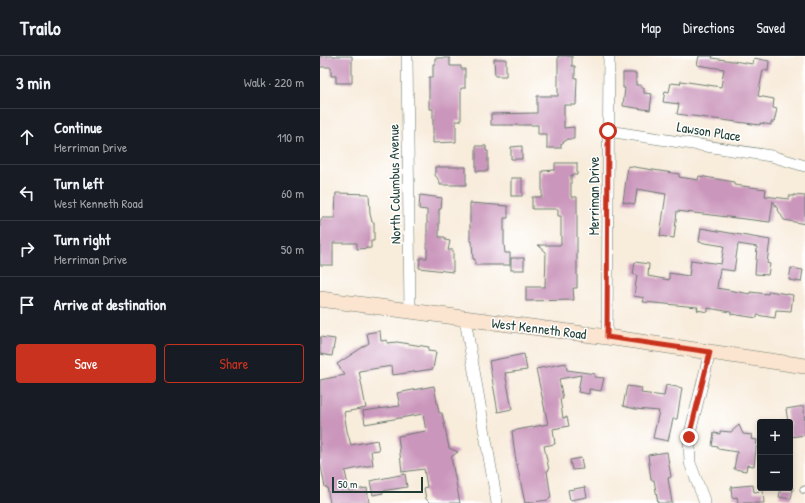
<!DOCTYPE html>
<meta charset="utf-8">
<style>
body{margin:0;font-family:"Patrick Hand",sans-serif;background:#242831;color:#f1f3f6}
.controls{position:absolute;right:12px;bottom:12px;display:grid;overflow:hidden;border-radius:4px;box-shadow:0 2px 6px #0003}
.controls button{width:36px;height:36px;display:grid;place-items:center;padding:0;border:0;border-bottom:1px solid #363941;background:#171b24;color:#f1f3f6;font:20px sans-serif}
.scale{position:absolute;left:12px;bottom:10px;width:91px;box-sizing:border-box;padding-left:4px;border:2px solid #1f3d34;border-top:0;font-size:11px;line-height:14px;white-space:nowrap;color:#1f3d34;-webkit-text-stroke:3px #fff;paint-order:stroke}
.stop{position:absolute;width:12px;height:12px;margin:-9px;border:3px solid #c8321e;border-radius:50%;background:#fff}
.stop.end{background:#c8321e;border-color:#fff;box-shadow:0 1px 4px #0008}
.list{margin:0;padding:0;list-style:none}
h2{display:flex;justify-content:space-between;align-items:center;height:52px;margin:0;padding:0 16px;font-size:17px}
h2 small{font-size:13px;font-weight:400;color:#9ea1a6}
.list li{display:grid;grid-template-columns:26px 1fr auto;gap:12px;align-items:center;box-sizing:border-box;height:56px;padding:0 16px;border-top:1px solid #363941}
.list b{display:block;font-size:15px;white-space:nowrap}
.list p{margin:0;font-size:13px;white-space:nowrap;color:#9ea1a6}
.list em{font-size:13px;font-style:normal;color:#9ea1a6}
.actions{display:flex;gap:8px;padding:12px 16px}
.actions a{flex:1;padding:9px 0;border:1px solid #c8321e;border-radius:4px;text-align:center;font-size:14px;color:#c8321e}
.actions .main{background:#c8321e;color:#fff}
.icon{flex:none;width:22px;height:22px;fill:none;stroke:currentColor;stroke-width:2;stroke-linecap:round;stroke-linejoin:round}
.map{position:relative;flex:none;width:485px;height:447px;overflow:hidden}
header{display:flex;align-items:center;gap:24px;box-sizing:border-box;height:56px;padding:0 20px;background:#171b24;border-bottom:1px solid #363941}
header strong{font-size:19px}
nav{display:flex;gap:22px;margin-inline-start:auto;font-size:14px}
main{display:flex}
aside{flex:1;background:#171b24}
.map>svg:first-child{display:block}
.building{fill:#cb96bc}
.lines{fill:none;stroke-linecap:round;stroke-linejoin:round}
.lane-casing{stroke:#6b7a6e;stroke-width:7}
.street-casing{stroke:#6b7a6e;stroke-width:12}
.secondary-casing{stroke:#6b7a6e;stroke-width:16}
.lane{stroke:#fff;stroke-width:5.5}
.street{stroke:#fff;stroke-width:11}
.secondary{stroke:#fce5d0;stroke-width:15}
.route{stroke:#c8321e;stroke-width:5}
.labels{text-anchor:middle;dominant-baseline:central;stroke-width:3;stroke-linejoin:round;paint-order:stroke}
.street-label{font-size:14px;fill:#1f3d34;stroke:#fff}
</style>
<header>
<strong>Trailo</strong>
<nav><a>Map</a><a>Directions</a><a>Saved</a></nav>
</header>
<main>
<aside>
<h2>3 min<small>Walk · 220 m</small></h2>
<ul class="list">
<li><svg class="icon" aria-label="ahead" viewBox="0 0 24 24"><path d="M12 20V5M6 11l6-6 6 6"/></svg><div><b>Continue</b><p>Merriman Drive</p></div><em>110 m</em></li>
<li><svg class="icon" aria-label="left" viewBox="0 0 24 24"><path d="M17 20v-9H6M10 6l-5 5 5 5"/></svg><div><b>Turn left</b><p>West Kenneth Road</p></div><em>60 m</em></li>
<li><svg class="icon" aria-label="right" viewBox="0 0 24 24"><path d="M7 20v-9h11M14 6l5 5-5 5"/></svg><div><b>Turn right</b><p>Merriman Drive</p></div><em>50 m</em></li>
<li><svg class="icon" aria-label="arrive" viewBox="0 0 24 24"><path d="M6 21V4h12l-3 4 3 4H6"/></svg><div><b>Arrive at destination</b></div></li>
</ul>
<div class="actions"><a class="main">Save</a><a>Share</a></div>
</aside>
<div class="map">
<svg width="485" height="447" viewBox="0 0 485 447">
<rect width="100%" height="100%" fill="#fff"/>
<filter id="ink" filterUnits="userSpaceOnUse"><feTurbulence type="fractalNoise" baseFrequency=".025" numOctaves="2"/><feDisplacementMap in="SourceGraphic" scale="8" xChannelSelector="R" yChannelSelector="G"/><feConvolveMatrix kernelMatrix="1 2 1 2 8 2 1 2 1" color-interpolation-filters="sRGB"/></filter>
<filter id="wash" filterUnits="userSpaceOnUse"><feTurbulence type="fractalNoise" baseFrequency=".012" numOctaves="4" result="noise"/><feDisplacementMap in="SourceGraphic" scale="16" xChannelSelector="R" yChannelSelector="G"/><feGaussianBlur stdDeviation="0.9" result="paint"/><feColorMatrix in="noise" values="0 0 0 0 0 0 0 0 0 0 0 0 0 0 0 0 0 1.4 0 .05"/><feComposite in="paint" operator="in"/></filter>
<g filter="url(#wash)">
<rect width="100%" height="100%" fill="#f8ecdb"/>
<g id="blocks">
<g class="building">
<polygon points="0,0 32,0 32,27 16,27 16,20 11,20 11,11 0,11"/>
<polygon points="238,0 252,0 252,10 255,10 255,22 257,22 256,49 244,49 244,72 254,71 254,83 248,83 241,88 241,92 227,92 227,78 218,78 218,69 171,69 171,58 217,57 217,40 238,40"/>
<polygon points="379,0 393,0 392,2 433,8 434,2 449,5 448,15 443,14 438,40 454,43 453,52 457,53 454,66 451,66 451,69 440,67 440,69 357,58 359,48 343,46 345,35 349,36 351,27 360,28 361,25 401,31 404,13 377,9"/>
<polygon points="115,2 130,2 130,10 141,10 141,13 145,13 145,32 141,32 141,65 136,65 136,86 113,87 113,53 109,53 109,21 113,21 113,8 115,8"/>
<polygon points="174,3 186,3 186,20 175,20"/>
<polygon points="303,17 316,17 316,29 321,29 321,32 324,32 324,37 332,38 330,54 303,50 305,32 303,32"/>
<polygon points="156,90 166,90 166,95 168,95 168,115 156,115"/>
<polygon points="202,90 202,103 191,103 191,91"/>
<polygon points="235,107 257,107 257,119 251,119 251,141 257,141 257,232 253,232 254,244 206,245 206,231 225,231 226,196 218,189 241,189 241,160 238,160 238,153 212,153 212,141 222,141 222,115 235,114"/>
<polygon points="308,110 359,118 359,121 378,124 379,120 414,126 414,129 446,133 445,140 469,143 469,140 474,140 474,139 485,140 485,168 464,164 453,145 450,166 357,155 354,182 340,180 346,138 317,133 315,148 303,146"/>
<polygon points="115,111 146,111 146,129 120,129 120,126 115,119"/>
<rect x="191" y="122" width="11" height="18"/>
<polygon points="16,137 49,138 50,158 52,166 54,166 54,185 51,185 51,192 37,193 37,187 13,187 13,209 0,209 0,167 2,162 15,162"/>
<polygon points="100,139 122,142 121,153 119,153 119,181 125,181 125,184 130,185 128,194 133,194 133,216 99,212 100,202 107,202 107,154 99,153"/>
<polygon points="150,147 188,150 188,162 184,162 184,188 185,197 190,197 190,209 155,209 155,203 153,203 152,185 150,185"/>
<polygon points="381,172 450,184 447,207 450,208 448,219 435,218 437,191 418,188 414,215 400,213 397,232 430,238 430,236 448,238 449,235 473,239 471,255 456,254 455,262 437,259 437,262 411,258 411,256 388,252 388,256 377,254 378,251 323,246 324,242 314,240 317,219 313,218 315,206 329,208 328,220 349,224 349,217 369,220 371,204 401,208 404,190 379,186"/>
<rect x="191" y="202" width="13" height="12"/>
<polygon points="471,212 483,214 481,226 469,224"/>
<polygon points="60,275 61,285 67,284 67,287 77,286 109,291 108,295 116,296 113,313 73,319 72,310 39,315 46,352 24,356 27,375 31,389 57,384 59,394 51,395 53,409 25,415 29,435 47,432 49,447 10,447 7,431 5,431 0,406 0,324 25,319 17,308 49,287 47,277"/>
<polygon points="0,281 15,283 12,300 0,298"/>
<polygon points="204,298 207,314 185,317 192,353 178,356 169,305"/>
<polygon points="246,307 247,314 275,318 274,321 284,322 281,335 269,333 269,338 258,336 261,319 239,323 243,343 240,343 243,362 247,361 249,370 233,373 235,388 224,390 229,414 227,415 231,442 228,443 228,444 205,447 195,399 192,375 228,368 216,313"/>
<polygon points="346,329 362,332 357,363 353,363 348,385 333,382 339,355 315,353 303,350 307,330 322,332 321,337 344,340"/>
<polygon points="114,330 119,357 122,357 129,392 138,396 131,401 140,447 110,447 106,443 104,432 107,431 104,413 82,416 78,380 106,375 103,358 45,368 43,355 80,350 77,337"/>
<polygon points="484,350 485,379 470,381 470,366 468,366 466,353"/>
<polygon points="419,369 423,378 432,379 431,383 437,384 434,410 427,409 426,415 414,413 417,396 398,393 398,391 392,390 394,377 400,378 400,375 411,376"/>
<polygon points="347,396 351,421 348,422 352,447 338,447 334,424 331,424 328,399"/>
<polygon points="261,402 263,413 252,414 250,404"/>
<polygon points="85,418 87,431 62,435 63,437 53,439 50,425"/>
<polygon points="433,429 434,436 443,435 444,447 418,447 417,441 412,442 411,431"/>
<polygon points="265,431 267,441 250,444 248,434"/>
<polygon points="461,432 473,432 471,443 459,441"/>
</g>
</g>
</g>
<g filter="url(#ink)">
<use href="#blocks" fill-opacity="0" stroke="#6b7a6e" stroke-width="1"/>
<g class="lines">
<g class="lane-casing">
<polyline id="lane" points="483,434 485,433"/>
</g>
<g class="street-casing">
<g id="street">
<polyline points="87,0 90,256"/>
<polyline points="288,75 451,100 485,110"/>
<polyline points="145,263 177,447"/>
<polyline points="287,281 289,0"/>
<polyline points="385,447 370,407 369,381 390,296"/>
</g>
</g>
<g class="secondary-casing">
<polyline id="secondary" points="0,243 287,281 485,310"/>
</g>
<use href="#lane" class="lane"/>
<use href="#street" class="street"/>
<use href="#secondary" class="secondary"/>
</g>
</g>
<g class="lines" filter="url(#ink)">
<polyline class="route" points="288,75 287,281 390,296 369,381"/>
</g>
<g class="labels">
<g class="street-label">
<text transform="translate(389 75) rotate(9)">Lawson Place</text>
<text transform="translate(74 128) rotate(-91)">North Columbus Avenue</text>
<text transform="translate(273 140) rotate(-90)">Merriman Drive</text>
<text transform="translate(219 272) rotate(7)">West Kenneth Road</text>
</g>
</g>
</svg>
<div class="controls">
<button>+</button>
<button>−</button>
</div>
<div class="scale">50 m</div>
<div class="stop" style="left:288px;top:75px"></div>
<div class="stop end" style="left:369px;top:381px"></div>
</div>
</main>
